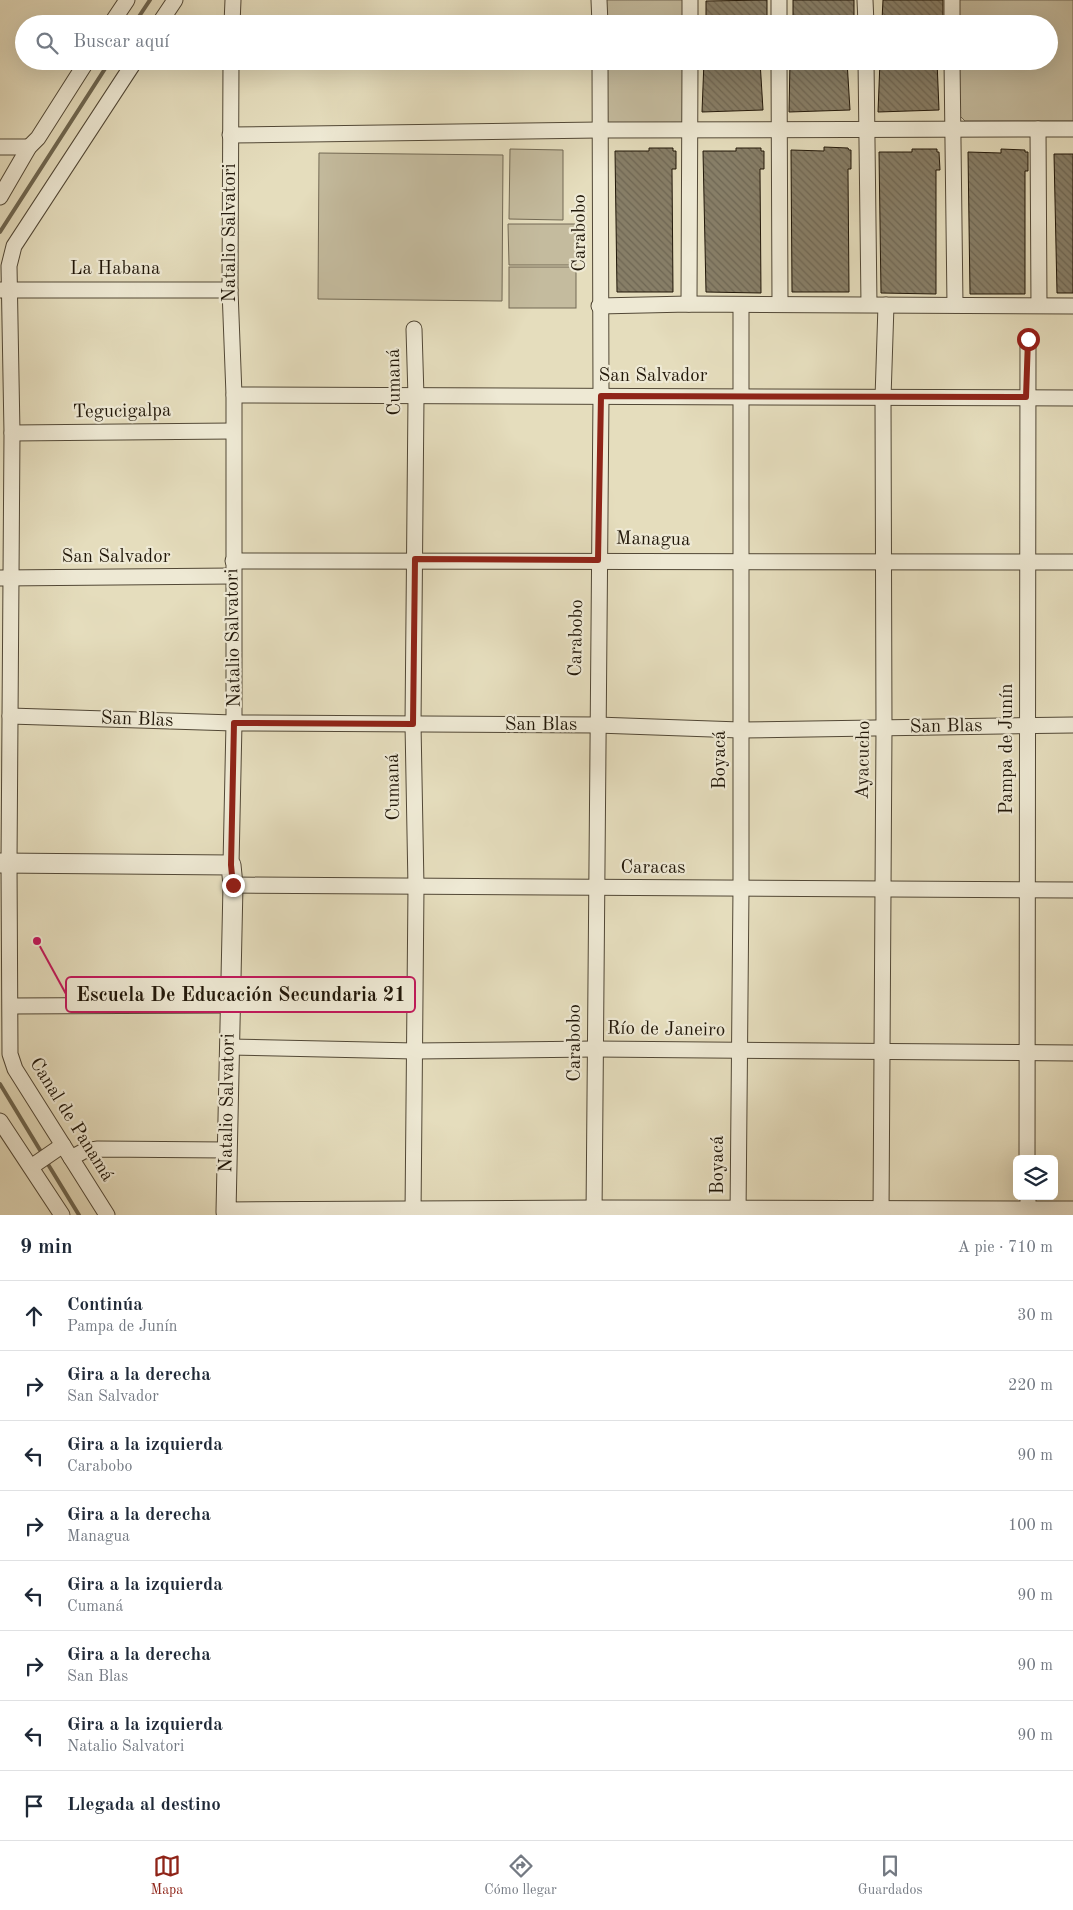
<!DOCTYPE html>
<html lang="es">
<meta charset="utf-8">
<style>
body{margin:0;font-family:"Old Standard TT",serif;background:#f2f2f3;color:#1f2937}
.controls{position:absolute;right:15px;bottom:15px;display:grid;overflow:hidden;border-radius:8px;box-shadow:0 5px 20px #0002}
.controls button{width:45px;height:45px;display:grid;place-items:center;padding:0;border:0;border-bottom:1px solid #e0e1e3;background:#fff;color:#1f2937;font:25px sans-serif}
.stop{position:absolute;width:15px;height:15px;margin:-11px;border:4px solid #8f2418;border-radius:50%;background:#fff}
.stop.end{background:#8f2418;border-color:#fff;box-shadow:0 1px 5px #0008}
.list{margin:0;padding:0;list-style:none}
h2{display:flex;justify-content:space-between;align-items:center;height:65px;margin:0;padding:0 20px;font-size:21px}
h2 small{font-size:16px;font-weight:400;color:#747a83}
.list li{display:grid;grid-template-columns:32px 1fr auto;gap:15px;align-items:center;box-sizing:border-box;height:70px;padding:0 20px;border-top:1px solid #e0e1e3}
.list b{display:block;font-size:19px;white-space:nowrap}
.list p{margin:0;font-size:16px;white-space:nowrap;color:#747a83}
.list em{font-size:16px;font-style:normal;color:#747a83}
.icon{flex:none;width:28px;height:28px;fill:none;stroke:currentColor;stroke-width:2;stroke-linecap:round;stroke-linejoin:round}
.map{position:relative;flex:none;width:1073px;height:1215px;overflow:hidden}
.search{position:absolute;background:#fff;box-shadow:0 5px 20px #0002;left:15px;right:15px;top:15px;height:55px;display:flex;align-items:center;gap:12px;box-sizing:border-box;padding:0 18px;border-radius:28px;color:#747a83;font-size:19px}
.sheet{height:625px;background:#fff}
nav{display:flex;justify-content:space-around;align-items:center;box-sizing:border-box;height:70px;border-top:1px solid #e0e1e3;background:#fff;font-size:14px;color:#747a83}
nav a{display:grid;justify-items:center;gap:2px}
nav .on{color:#8f2418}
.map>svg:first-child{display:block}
.green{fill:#c4bb9e;stroke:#726954}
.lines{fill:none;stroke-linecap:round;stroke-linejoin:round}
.stream{stroke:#6e6650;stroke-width:4}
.building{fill:url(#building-back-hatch);stroke:#211709}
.minor-casing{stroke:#524836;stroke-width:17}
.tertiary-casing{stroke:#524836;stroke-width:21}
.minor{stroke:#eee9d4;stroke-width:15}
.tertiary{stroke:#eee9d4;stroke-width:19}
.route{stroke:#8f2418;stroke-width:6}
.labels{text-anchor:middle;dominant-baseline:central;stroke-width:4.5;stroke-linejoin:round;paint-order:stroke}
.street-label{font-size:19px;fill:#211709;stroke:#eee9d4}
.leader{fill:none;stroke:#c2185b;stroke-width:2}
.callout-dot{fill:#c2185b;stroke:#eee9d4;stroke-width:2}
.callout{fill:#eee9d4;stroke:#c2185b;stroke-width:2}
.callout-label{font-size:20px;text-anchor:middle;font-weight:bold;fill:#211709}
</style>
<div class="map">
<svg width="1073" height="1215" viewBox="0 0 1073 1215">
<defs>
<pattern id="building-back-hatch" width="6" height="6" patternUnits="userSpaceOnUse" patternTransform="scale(1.25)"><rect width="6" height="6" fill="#877e67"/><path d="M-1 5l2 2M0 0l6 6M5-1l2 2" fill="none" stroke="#6e6653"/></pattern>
</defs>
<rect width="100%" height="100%" fill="#e5ddbd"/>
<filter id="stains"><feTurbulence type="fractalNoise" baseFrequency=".004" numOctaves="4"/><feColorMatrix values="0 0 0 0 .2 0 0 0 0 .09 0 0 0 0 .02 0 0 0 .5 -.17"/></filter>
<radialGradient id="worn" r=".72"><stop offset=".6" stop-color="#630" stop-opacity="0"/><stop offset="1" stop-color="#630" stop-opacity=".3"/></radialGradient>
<g class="green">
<polygon points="599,0 689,0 690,24 600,24"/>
<polygon points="957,0 1073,0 1073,121 965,121 960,116 958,61 1049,61 1049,24 957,24"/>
<polygon points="600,61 690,61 690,131 599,130"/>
<polygon points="510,149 563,150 563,220 509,219"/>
<polygon points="319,153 503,155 502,301 318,299"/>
<polygon points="508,224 575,224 576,265 509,265"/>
<rect x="509" y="267" width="67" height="41"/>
</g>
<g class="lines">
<g class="stream">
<polyline points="134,24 150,0"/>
<polyline points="0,232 110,61"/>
<polyline points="0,1084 43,1155"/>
<polyline points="46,1161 79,1215"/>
</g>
</g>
<g class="building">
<polygon points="767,0 767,18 706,20 706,1"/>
<polygon points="793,0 854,0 854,18 793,20"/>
<polygon points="883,0 943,0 943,18 882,20"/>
<polygon points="704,61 760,61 763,110 702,112"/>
<polygon points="790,61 847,61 850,110 789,112"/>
<polygon points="880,61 937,61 939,110 878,112"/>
<polygon points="824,147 848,148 849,150 851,150 851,169 848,169 849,292 792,292 791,150 824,151"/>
<polygon points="649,148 673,148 673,151 676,151 676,169 672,169 673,292 617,292 615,151 649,151"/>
<polygon points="736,148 761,148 761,151 764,151 764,169 760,169 761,293 706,292 703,151 736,151"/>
<polygon points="912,149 937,149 937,152 939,152 940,170 936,170 936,294 881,293 879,152 912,152"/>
<polygon points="1001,149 1025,150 1025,152 1028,152 1028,171 1025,171 1025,294 970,294 968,152 1001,153"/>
<polygon points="1054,154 1073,154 1073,293 1057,293"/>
</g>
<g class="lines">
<g class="minor-casing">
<g id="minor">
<polyline points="599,0 600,24"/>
<polyline points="690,0 690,24"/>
<polyline points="865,0 866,24"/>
<polyline points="952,0 952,24"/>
<polyline points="111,24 127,0"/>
<polyline points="159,24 175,0"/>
<polyline points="232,24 233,0"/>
<polyline points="779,24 779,0"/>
<polyline points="779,61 780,304"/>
<polyline points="866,61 869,304"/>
<polyline points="952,61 955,305"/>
<polyline points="1038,129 1039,305"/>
<polyline points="230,135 599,130 1073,129"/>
<polyline points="0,147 29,147"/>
<polyline points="0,197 29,147 38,138 87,61"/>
<polyline points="0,290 230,290"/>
<polyline points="689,304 690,61"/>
<polyline points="599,306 689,304 1073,306"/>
<polyline points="234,395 1073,398"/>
<polyline points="12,433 232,431"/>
<polyline points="233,561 1073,562"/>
<polyline points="1,578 233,576"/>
<polyline points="10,716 234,723 597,725 740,730 1073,725"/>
<polyline points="231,865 234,723 234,395 230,290 231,61"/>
<polyline points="233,885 1073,890"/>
<polyline points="11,1006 231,1005"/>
<polyline points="229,1047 415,1051 595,1049 1073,1053"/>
<polyline points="0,1121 62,1215"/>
<polyline points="71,1158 84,1151 98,1149 226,1150"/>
<polyline points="1027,1159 1028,339"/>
<polyline points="31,1167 63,1145"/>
<polyline points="1028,1196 1028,1215"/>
<polyline points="107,1215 15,1069 10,1054 9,863 12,433 9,266 14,246 135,61"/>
<polyline points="413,1215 416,887 413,724 416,397 414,329"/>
<polyline points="594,1215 601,396 600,61"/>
<polyline points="738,1215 741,888 741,305"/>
<polyline points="881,1215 884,728 883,398 886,305"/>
</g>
</g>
<g class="tertiary-casing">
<polyline id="tertiary" points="0,863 231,865 233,885 226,1212 594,1210 1073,1211"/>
</g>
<use href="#minor" class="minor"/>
<use href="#tertiary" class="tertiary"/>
</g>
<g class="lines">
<polyline class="route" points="233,885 231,865 234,723 413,724 415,559 598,560 601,396 1026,397 1028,339"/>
</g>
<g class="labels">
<g class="street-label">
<text transform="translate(230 233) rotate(-90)">Natalio Salvatori</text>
<text transform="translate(580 233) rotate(-90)">Carabobo</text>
<text x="115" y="269">La Habana</text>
<text x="653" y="376">San Salvador</text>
<text transform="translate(395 382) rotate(-91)">Cumaná</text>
<text transform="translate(122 412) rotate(-1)">Tegucigalpa</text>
<text transform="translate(653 540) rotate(1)">Managua</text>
<text x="116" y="557">San Salvador</text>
<text transform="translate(234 638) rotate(-91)">Natalio Salvatori</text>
<text transform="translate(577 638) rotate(-89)">Carabobo</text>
<text transform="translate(137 720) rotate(2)">San Blas</text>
<text x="541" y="725">San Blas</text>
<text transform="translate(946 727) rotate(-1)">San Blas</text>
<text transform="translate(1007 749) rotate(-90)">Pampa de Junín</text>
<text transform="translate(720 760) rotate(-90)">Boyacá</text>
<text transform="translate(864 760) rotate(-89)">Ayacucho</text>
<text transform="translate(394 787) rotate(-91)">Cumaná</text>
<text x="653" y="868">Caracas</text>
<text transform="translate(666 1030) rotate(1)">Río de Janeiro</text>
<text transform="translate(575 1043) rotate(-90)">Carabobo</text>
<text transform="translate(228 1103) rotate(-89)">Natalio Salvatori</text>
<text transform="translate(71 1120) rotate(58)">Canal de Panamá</text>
<text transform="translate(718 1165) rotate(-90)">Boyacá</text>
</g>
</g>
<path class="leader" d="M37 941L66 994"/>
<circle class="callout-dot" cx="37" cy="941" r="5"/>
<rect class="callout" x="66" y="977" width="349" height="35" rx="5"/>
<g class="callout-label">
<text x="241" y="1001">Escuela De Educación Secundaria 21</text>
</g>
<rect width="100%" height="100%" filter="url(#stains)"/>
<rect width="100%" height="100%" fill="url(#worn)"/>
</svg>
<div class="controls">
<button><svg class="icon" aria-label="layers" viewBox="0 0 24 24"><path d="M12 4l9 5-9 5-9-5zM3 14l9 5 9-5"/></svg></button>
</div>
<div class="stop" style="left:1028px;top:339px"></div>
<div class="stop end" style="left:233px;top:885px"></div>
<div class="search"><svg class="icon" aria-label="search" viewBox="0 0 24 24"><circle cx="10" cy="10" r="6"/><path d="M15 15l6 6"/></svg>Buscar aquí</div>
</div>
<section class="sheet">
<h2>9 min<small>A pie · 710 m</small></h2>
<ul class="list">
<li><svg class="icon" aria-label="ahead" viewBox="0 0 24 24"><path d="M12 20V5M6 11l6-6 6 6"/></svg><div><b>Continúa</b><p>Pampa de Junín</p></div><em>30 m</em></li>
<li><svg class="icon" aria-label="right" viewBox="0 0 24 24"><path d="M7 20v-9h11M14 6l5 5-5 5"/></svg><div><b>Gira a la derecha</b><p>San Salvador</p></div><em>220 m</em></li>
<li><svg class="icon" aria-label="left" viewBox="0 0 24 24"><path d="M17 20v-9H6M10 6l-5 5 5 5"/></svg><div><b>Gira a la izquierda</b><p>Carabobo</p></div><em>90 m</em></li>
<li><svg class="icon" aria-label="right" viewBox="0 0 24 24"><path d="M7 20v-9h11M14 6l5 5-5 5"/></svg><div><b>Gira a la derecha</b><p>Managua</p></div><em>100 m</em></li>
<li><svg class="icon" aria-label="left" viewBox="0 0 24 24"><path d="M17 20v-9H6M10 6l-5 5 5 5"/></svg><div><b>Gira a la izquierda</b><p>Cumaná</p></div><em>90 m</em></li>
<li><svg class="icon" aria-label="right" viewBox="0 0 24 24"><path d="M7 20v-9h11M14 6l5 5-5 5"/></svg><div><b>Gira a la derecha</b><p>San Blas</p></div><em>90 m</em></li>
<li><svg class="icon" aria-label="left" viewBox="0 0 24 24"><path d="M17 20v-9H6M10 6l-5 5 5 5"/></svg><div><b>Gira a la izquierda</b><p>Natalio Salvatori</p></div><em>90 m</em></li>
<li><svg class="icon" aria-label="arrive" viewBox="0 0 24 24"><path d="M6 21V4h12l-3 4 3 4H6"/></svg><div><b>Llegada al destino</b></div></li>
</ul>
</section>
<nav>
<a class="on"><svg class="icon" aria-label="map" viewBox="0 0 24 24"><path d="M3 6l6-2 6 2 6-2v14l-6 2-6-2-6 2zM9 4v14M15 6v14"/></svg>Mapa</a>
<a><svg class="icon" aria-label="directions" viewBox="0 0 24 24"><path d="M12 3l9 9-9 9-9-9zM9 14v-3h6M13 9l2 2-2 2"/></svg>Cómo llegar</a>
<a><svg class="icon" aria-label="saved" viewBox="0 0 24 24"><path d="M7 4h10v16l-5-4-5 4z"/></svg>Guardados</a>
</nav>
